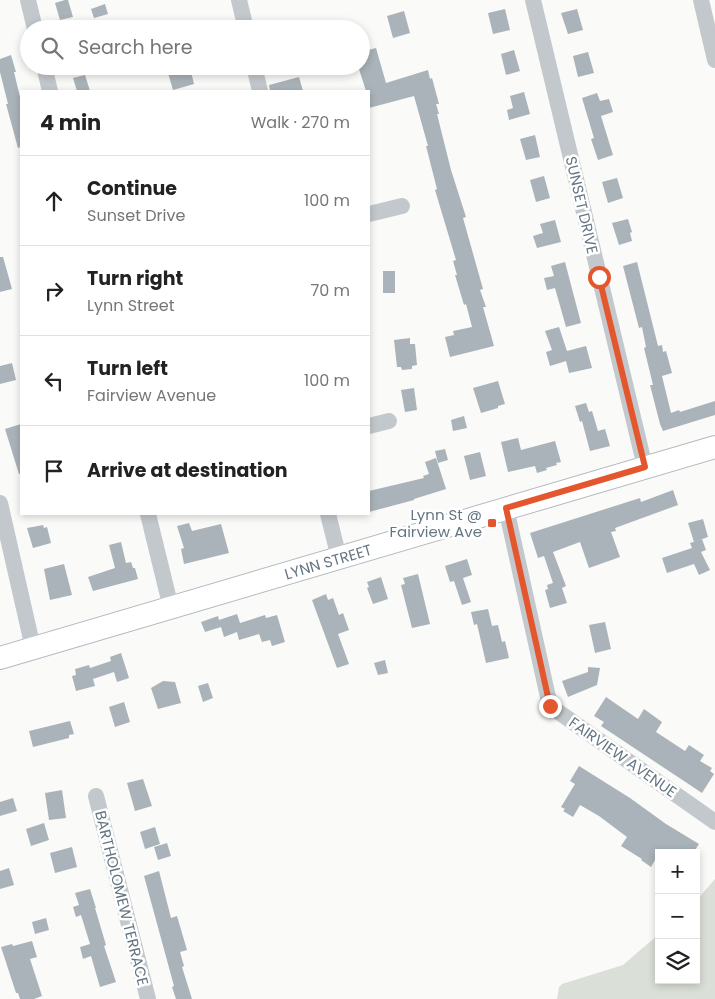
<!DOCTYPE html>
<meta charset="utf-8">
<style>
body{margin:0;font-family:Poppins,sans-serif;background:#f2f2f2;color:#222}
.controls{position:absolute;right:15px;bottom:15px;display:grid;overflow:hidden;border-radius:0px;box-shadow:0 2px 8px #0003}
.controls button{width:45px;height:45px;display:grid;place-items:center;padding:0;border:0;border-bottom:1px solid #e0e0e0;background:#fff;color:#222;font:25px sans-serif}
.stop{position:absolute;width:15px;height:15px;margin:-11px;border:4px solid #e4572e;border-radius:50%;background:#fff}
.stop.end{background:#e4572e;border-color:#fff;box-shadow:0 1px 5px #0008}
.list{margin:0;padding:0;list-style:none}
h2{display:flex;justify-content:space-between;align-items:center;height:65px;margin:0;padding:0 20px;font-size:21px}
h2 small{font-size:16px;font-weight:400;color:#767676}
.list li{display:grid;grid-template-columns:32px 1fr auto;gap:15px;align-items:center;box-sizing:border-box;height:90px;padding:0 20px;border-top:1px solid #e0e0e0}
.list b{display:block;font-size:19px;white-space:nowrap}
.list p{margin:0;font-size:16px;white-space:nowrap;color:#767676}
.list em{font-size:16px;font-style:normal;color:#767676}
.icon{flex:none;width:28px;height:28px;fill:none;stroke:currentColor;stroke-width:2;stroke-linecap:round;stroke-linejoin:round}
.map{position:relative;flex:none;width:715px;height:999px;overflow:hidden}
.search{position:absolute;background:#fff;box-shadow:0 2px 8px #0003;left:20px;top:20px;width:350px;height:55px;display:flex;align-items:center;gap:12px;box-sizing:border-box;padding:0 18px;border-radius:28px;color:#767676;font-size:19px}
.panel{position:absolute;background:#fff;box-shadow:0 2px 8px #0003;left:20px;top:90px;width:350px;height:425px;border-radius:0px}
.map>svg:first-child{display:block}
.green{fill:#dadfd7}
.building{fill:#aab3b9}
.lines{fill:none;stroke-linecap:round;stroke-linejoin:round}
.secondary-casing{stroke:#b3babf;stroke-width:24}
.minor{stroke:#c3c8cc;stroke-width:16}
.secondary{stroke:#fff;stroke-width:22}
.route{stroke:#e4572e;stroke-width:6}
.poi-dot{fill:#e4572e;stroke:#fff;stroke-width:2}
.labels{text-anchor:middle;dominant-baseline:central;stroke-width:5;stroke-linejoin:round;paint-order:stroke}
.street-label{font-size:15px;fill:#657683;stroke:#fff}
.poi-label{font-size:15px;fill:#657683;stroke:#fff;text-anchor:end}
</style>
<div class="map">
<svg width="715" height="999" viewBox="0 0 715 999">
<rect width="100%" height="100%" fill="#fafaf8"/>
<polygon class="green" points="715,879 715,999 557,999 559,987 562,984 623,965 659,934 659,980 696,980 696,901"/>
<g class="building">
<polygon points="65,0 68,0 73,17 60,20 55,3"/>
<polygon points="105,4 108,14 94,18 91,9"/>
<polygon points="505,9 510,30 493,34 488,13"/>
<polygon points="577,9 583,30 568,34 561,13"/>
<polygon points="404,11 410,33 393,38 387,16"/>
<polygon points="376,48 386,83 428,70 430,79 432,78 439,104 436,104 439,114 437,114 451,170 466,217 463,218 483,289 480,290 486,307 483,307 494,346 450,357 445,337 454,335 453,331 472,327 466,304 464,305 455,275 457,275 453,261 456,260 435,190 437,189 426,146 428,146 414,96 369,108 369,91 366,91 358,66 361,66 361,52"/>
<polygon points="514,50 520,71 506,75 501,54"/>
<polygon points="588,52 594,73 578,77 573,56"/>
<polygon points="11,55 16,72 14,72 21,101 21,147 18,148 6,104 8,104 0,72 0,59"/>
<polygon points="190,68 194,84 173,90 168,73"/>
<polygon points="85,75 90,91 77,91 73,78"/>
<polygon points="299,77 303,91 270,91 269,85"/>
<polygon points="524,92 530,114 509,120 507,110 513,108 510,96"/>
<polygon points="597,93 600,101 609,99 613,112 601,116 613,155 598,160 591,139 594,138 582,98"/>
<polygon points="535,135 540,157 526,160 520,139"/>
<polygon points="544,176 550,198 536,202 530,180"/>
<polygon points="617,178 623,198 608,203 602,182"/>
<polygon points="628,219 632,232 630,233 632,241 619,245 612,223"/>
<polygon points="555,220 561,242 537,248 533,236 543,233 540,224"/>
<polygon points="0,257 3,257 12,289 0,292"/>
<polygon points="565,262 581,323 566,327 555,288 547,290 544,278 554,276 551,266"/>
<polygon points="637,262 658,346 662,345 663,352 666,351 672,373 662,376 671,413 679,410 680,412 715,401 715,415 663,431 660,424 650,385 653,385 644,348 646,347 642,327 639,328 623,266"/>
<rect x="383" y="271" width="12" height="22"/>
<polygon points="559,327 567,351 586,346 592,368 569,373 566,361 550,366 546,352 552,350 545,331"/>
<polygon points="410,338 410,344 415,344 417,365 412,366 412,369 402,370 401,367 397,367 394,340"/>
<polygon points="12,363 16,380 0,384 0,366"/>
<polygon points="498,381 505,404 498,406 498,408 481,413 473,388"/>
<polygon points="414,388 417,410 405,412 401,390"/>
<polygon points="586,403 589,412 592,411 598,431 605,429 610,446 590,451 582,421 580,422 575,406"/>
<polygon points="464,416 467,428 453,431 451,420"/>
<polygon points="21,424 21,474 19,474 5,429"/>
<polygon points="518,438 521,450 555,441 561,462 556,463 557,465 546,468 547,470 537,473 535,466 508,472 501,442"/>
<polygon points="445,449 448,460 438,463 435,451"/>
<polygon points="480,452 486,476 470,480 464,456"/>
<polygon points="436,458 446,489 414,499 414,500 369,512 369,491 424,478 423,476 429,474 425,462"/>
<polygon points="673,490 678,505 615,528 616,531 611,532 620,557 589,568 580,542 553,552 566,586 562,588 567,603 550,608 545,590 548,589 547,585 553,583 544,556 538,558 530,533 640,498 641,502"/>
<polygon points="703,519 708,537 694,542 688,523"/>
<polygon points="189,523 192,531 221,524 229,553 184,564 181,549 184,548 177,526"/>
<polygon points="43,525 44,528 47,527 51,543 33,548 27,528"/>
<polygon points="702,539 706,550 701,552 710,570 699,575 694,564 667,573 662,558 692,548 690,543"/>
<polygon points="121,542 126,563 131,562 133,568 135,568 138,579 93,591 88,577 115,568 109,545"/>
<polygon points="467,559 472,575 463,578 471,602 462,605 454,581 450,582 445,566"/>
<polygon points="64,564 72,595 50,600 44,569"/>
<polygon points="418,574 430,624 412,628 401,585 405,584 403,578"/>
<polygon points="381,577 388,599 373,604 367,588 369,587 367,582"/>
<polygon points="326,594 328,600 333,598 339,615 343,613 349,630 338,634 349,664 337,668 312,600"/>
<polygon points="488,609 492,626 498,625 502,642 505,641 509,658 486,663 477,624 474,625 471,612"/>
<polygon points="237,614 240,623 265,615 266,618 277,615 285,642 272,646 270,640 262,642 259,634 239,640 237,632 224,637 221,627 205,632 201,622 218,616 219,620"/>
<polygon points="605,622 611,649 595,653 589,625"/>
<polygon points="121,653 129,678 117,682 114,672 93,679 95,686 76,691 72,676 76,675 75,669 89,665 90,668 111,661 110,657"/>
<polygon points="385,660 388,673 378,675 374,663"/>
<polygon points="588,667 600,668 597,685 568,697 562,681 588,672"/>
<polygon points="163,681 175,682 181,703 158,709 151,688"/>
<polygon points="208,683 213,698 203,702 198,686"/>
<polygon points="606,697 638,719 644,709 662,722 656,732 685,751 689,745 704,755 700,761 712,768 710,771 714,774 702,793 601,726 604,722 594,716"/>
<polygon points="124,702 130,722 115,727 109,707"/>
<polygon points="70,721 74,734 69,735 69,738 33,747 29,731"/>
<polygon points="579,766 630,798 666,824 699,844 693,853 659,853 651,867 641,860 642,859 621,846 627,837 599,816 580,805 573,817 563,811 565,809 561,807 575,784 570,781"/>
<polygon points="143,779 152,806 135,811 127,783"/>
<polygon points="62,790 66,818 49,820 45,793"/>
<polygon points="13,798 17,811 0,816 0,802"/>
<polygon points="44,823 49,840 31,846 26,829"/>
<polygon points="155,827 160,844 145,849 140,832"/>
<polygon points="167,843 171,856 158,860 154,847"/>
<polygon points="72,847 77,867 55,873 50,853"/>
<polygon points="9,868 14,885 0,889 0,871"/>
<polygon points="159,871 171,918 177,916 187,950 180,952 184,966 182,967 192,999 176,999 172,987 174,986 144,876"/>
<polygon points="90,889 96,908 95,908 106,945 104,946 116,982 100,987 91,956 83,959 80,947 90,944 81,915 76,917 73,907 79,905 75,893"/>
<polygon points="46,918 49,930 35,934 32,922"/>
<polygon points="32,941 37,957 30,959 42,996 34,999 20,999 18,993 16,993 1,947 12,944 13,946"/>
</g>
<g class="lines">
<g class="secondary-casing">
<g id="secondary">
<path id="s1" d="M 0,658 L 715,447"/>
</g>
</g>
<g class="minor">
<polyline points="28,0 35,29"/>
<polyline points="239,0 246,29"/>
<polyline points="533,0 645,467"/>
<polyline points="701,0 715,60"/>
<polyline points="44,66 50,91"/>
<polyline points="254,66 260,91"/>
<polyline points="369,214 402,206"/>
<polyline points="369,426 389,421"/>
<polyline points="0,503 33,648"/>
<polyline points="506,508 550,706 715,822"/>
<polyline points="148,514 171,608"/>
<polyline points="328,514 339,558"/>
<polyline points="96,796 148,999"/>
</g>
<use href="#secondary" class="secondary"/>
</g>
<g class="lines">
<polyline class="route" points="550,706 506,508 645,467 599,277"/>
</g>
<rect class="poi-dot" x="487" y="518" width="10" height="10" rx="2.5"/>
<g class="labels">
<g class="street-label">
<text transform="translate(582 205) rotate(77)">SUNSET DRIVE</text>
<text stroke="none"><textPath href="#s1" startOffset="342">LYNN STREET</textPath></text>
<text transform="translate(623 757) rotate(35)">FAIRVIEW AVENUE</text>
<text transform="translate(122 898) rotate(76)">BARTHOLOMEW TERRACE</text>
</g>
<g class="poi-label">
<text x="482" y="514">Lynn St @<tspan x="482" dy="17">Fairview Ave</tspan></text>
</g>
</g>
</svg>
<div class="controls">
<button>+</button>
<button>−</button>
<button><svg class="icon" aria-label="layers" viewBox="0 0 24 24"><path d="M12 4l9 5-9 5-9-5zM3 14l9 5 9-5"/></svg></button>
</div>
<div class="stop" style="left:599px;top:277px"></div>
<div class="stop end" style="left:550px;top:706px"></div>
<div class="search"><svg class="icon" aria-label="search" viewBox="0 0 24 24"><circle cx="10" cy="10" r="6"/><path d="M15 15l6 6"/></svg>Search here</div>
<section class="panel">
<h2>4 min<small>Walk · 270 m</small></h2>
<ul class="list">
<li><svg class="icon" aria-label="ahead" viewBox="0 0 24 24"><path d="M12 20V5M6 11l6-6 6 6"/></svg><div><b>Continue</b><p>Sunset Drive</p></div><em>100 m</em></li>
<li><svg class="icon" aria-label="right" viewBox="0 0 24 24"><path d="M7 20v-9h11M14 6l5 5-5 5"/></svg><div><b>Turn right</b><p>Lynn Street</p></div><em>70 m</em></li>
<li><svg class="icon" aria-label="left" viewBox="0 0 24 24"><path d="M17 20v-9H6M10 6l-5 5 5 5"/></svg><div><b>Turn left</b><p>Fairview Avenue</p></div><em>100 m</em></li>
<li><svg class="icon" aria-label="arrive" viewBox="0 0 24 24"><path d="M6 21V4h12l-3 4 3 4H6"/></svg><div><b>Arrive at destination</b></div></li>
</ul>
</section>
</div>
